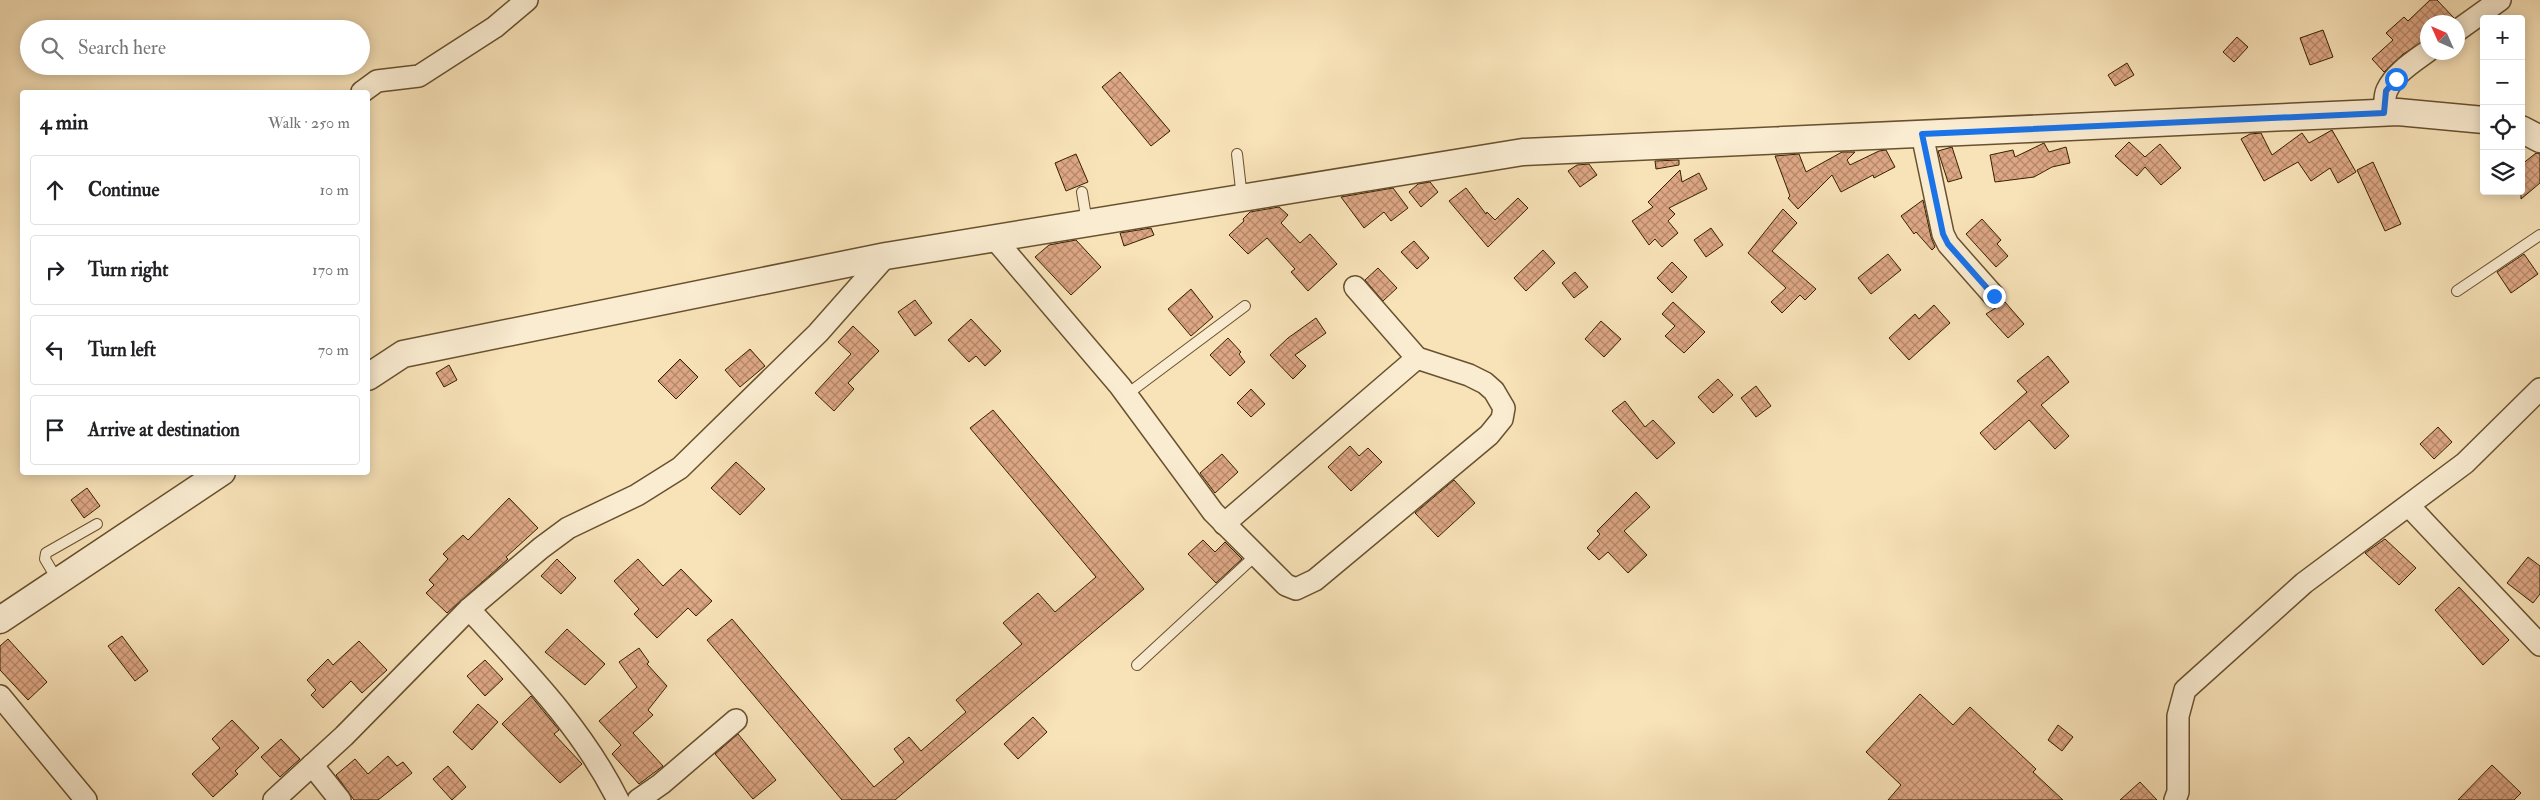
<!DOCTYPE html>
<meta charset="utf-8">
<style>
body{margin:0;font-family:"IM FELL Double Pica",serif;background:#f6f6f6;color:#202124}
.controls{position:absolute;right:15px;top:15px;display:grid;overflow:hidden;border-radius:5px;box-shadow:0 2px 12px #0003}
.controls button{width:45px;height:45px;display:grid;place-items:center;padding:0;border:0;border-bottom:1px solid #e0e0e0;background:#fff;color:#202124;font:25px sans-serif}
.compass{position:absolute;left:2420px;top:15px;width:45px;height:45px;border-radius:50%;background:#fff;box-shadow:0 2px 12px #0003;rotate:315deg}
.stop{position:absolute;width:15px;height:15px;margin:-11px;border:4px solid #1a73e8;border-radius:50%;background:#fff}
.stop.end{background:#1a73e8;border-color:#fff;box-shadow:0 1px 5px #0008}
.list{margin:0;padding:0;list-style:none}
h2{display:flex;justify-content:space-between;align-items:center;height:65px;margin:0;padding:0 20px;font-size:21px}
h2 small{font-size:16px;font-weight:400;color:#757577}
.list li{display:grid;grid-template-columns:32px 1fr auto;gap:15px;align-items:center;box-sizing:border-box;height:70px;margin:0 10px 10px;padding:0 10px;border:1px solid #e0e0e0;border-radius:5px}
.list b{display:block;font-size:19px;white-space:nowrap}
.list em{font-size:16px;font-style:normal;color:#757577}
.icon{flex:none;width:28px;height:28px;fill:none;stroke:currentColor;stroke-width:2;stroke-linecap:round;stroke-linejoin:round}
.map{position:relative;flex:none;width:2540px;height:800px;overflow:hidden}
.search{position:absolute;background:#fff;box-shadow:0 2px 12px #0003;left:20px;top:20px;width:350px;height:55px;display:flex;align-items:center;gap:12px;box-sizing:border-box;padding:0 18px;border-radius:28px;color:#757577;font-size:19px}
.panel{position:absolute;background:#fff;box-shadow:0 2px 12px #0003;left:20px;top:90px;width:350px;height:385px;border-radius:5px}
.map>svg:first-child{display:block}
.building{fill:url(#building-cross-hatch);stroke:#382100}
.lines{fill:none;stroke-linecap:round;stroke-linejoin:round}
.service-casing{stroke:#68512e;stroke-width:12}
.minor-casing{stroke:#68512e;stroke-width:24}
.tertiary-casing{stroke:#68512e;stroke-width:29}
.service{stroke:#faecd1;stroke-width:10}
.minor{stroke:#faecd1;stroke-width:21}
.tertiary{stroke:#faecd1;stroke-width:26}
.route{stroke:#1a73e8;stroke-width:6}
</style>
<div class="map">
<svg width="2540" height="800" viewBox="0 0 2540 800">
<defs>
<pattern id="building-cross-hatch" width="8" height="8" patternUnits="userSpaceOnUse" patternTransform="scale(1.25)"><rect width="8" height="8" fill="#dda684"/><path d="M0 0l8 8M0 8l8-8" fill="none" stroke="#b4876a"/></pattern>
</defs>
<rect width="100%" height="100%" fill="#f8e2b8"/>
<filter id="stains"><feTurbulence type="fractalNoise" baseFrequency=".004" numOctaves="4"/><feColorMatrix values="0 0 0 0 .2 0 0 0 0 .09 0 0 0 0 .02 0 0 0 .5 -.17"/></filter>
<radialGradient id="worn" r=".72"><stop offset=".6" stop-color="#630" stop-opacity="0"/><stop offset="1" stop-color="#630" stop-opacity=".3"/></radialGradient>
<g class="building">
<polygon points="2430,0 2437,0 2454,18 2448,22 2428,22 2428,39 2403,54 2384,72 2372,59 2393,40 2386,33 2404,17 2408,21"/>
<polygon points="2323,30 2333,57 2310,65 2300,38"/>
<polygon points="2237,37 2248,47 2234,62 2223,52"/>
<polygon points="2127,63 2134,75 2115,86 2108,75"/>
<polygon points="1120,72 1170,131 1151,146 1102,87"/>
<polygon points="2332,130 2356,172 2338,183 2330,168 2311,181 2298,162 2264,181 2241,139 2250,134 2261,133 2272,155 2302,133 2309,143"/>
<polygon points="2129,142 2145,157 2160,144 2181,168 2161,185 2145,167 2137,176 2115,156"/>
<polygon points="2044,143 2049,152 2066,147 2070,163 2052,167 2034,177 1995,182 1990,155 2013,150 2015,157"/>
<polygon points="1952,147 1962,178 1948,182 1938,151"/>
<polygon points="1886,150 1895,167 1874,178 1873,175 1841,192 1832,175 1798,209 1788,198 1790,196 1775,156 1799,154 1806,172 1842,152 1855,152 1847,160 1850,165 1879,151"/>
<polygon points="2536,153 2540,154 2540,183 2521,199 2521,165"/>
<polygon points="1076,154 1088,182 1066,191 1055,163"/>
<polygon points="1679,160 1679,165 1656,169 1655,161"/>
<polygon points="2373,162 2401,224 2385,231 2357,170"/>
<polygon points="1589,164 1597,175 1580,187 1568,171 1577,165"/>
<polygon points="1680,170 1682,182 1699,173 1707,189 1669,208 1675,214 1668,221 1678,233 1662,247 1655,239 1649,245 1632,221 1653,207 1648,202"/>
<polygon points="1430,182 1438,192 1421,207 1409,192 1418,184"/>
<polygon points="1393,188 1408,208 1391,221 1384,212 1364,228 1341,197"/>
<polygon points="1466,188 1486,214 1487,212 1495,220 1518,198 1528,208 1488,247 1449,201"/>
<polygon points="1923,200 1931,237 1935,247 1932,250 1916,232 1914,234 1901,216"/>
<polygon points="1279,207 1288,215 1281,223 1300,243 1310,234 1337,264 1308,291 1291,272 1295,269 1267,238 1248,254 1229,235 1244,221 1243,219 1250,212"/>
<polygon points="1783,209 1797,223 1772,251 1816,289 1805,300 1800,295 1782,313 1771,302 1786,288 1748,253"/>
<polygon points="1982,219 2001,240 1997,244 2008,256 1996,267 1966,234"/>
<polygon points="1151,228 1154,235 1124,246 1120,233"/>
<polygon points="1711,228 1723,245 1706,257 1694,240"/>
<polygon points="1076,240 1101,267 1071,295 1035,257 1049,245"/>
<polygon points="1414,241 1429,258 1417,269 1401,252"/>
<polygon points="1543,250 1555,263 1526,291 1514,278"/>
<polygon points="1888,254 1901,270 1871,294 1858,278"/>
<polygon points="2524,254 2538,274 2511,293 2497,272"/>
<polygon points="1672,262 1687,277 1672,293 1657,278"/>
<polygon points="1378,268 1397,288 1383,301 1365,280"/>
<polygon points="1575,272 1588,287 1574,298 1562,283"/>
<polygon points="1191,289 1213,317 1191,336 1168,309"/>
<polygon points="915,300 932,323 915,336 898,312"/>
<polygon points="1673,302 1705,332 1684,353 1665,336 1675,326 1662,314"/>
<polygon points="2005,302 2024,324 2008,338 1986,314"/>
<polygon points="1934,305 1950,323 1909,360 1889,338 1915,314 1919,319"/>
<polygon points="1316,318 1326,333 1295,355 1306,366 1293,379 1270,355 1288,338"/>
<polygon points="971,319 1001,351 985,366 976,356 969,362 948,340"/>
<polygon points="1601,321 1621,339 1604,357 1585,339"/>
<polygon points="853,326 879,351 848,383 854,389 834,411 815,393 851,354 838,342"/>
<polygon points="1228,338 1241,352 1239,354 1245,362 1230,376 1210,355"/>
<polygon points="750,349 765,366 740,387 725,370"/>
<polygon points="2048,356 2069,382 2041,405 2069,436 2055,449 2029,420 1995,450 1980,433 2027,392 2017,381"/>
<polygon points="680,359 698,377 676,399 658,381"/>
<polygon points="449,365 457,380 444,387 436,373"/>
<polygon points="1718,379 1733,395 1713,413 1698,397"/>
<polygon points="1756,386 1771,406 1756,417 1741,398"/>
<polygon points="1251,389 1265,404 1251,417 1237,403"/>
<polygon points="1625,401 1645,427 1653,420 1675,443 1657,459 1612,411"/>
<polygon points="993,410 1144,589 895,800 842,800 707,640 732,619 874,787 904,762 894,749 909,737 921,751 966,712 956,700 1022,644 1003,623 1038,593 1055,612 1096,577 970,428"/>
<polygon points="2438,427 2452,442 2434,459 2420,444"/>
<polygon points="1350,446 1359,456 1368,448 1382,462 1351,491 1328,467"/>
<polygon points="1222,454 1238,472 1215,493 1200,473"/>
<polygon points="736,462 765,489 740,515 711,488"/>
<polygon points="1454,480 1475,503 1438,537 1415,513"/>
<polygon points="87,488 100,506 84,518 71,500"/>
<polygon points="1636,492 1650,507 1624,531 1647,555 1628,573 1608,552 1599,560 1587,548 1600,534 1597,531"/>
<polygon points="509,498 538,528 506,557 508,559 447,613 426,593 434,585 429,580 448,559 443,554 463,535 468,540"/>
<polygon points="2385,539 2416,568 2399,585 2365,553"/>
<polygon points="1203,540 1215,552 1225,542 1242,559 1216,583 1188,554"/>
<polygon points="2528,557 2540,566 2540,594 2533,603 2507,583"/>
<polygon points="557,559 576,578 561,594 541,576"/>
<polygon points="638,559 663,586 681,569 712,601 696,616 688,608 657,638 634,614 639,609 614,581"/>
<polygon points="2459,587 2509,640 2483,665 2435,610"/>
<polygon points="567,629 605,664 585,685 545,652"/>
<polygon points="122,636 148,671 135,681 108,646"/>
<polygon points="8,639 47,682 28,700 0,670 0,646"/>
<polygon points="359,641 387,670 362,693 351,681 323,708 311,695 316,690 307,680 328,659 333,665"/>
<polygon points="639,648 649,662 647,664 667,686 648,710 653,715 633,733 663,766 639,784 612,754 621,745 599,721 637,687 619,662"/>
<polygon points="485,660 503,679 485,696 467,676"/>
<polygon points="1920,694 1953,725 1970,707 2036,769 2033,772 2063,800 1888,800 1901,785 1866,752"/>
<polygon points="531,696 559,730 554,734 582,764 560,783 502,724"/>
<polygon points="478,704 498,722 472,750 453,732"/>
<polygon points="1033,717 1047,732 1018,759 1004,744"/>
<polygon points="232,720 259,748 235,771 238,774 213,797 192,774 220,748 212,739"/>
<polygon points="2058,725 2073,737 2062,751 2048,740"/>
<polygon points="738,734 776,780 753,799 715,754"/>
<polygon points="281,739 300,759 280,777 261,757"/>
<polygon points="388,756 397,766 403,762 412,773 378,800 354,800 336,775 355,759 368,774"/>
<polygon points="2492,765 2521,793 2514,800 2458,800"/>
<polygon points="448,766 466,787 452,800 433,779"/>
<polygon points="2140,782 2157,800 2120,800"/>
</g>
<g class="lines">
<g class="service-casing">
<g id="service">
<polyline points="1237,154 1242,198"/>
<polyline points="1082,192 1087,223"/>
<polyline points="2457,291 2540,235"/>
<polyline points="1126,395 1245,306"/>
<polyline points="58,581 45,559 46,553 97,524"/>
<polyline points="1137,665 1255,556"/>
</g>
</g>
<g class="minor-casing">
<g id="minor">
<polyline points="2458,30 2500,0"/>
<polyline points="362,92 377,81 419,76 495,27 527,0"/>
<path d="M 2384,113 C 2385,106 2384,96 2387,90 C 2395,73 2413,62 2428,51"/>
<polyline points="1922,134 1943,234 1948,244 1994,296"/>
<polyline points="994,238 1120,386 1213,512 1286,585 1296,589 1315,580 1489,435 1502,419 1504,408 1494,391 1485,383 1469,375 1417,358 1355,287"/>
<polyline points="2409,506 2540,645"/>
<polyline points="1224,524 1417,358"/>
<path d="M 469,609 C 524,669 581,726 618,800"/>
<polyline points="0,696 86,800"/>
<polyline points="312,765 340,800"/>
<polyline points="274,800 344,736 469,609 541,548 568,528 637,495 680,468 818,333 886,256"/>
<polyline points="638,800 661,784 736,720"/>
<polyline points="2175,800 2178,792 2178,716 2185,690 2304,583 2465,463 2540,389"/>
</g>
</g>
<g class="tertiary-casing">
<g id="tertiary">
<polyline points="2521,129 2540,139"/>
<polyline points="368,377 403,354 886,256 1523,152 2398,112 2484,120"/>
<polyline points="0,620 222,472"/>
</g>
</g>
<use href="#service" class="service"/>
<use href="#minor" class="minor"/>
<use href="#tertiary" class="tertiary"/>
</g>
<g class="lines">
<polyline class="route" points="1994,296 1948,244 1943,234 1922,134 2384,113 2386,91 2396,79"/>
</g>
<rect width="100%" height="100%" filter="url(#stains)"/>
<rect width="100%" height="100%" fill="url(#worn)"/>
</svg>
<div class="controls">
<button>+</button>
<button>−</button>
<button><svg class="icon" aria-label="locate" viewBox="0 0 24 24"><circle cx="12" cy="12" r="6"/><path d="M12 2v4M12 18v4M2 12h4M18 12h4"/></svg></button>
<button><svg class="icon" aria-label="layers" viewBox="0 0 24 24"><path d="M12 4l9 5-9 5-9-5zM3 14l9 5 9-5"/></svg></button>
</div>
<svg class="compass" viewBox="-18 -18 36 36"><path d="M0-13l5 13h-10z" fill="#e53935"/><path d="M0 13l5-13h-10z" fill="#757577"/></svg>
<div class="stop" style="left:2396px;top:79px"></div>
<div class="stop end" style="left:1994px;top:296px"></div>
<div class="search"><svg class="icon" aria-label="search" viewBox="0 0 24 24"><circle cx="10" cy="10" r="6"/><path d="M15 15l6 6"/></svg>Search here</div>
<section class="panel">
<h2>4 min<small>Walk · 250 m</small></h2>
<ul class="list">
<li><svg class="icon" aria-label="ahead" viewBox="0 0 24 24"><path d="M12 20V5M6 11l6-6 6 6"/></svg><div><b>Continue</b></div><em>10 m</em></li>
<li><svg class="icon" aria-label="right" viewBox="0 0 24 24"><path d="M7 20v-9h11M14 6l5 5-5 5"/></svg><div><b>Turn right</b></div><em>170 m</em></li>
<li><svg class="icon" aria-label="left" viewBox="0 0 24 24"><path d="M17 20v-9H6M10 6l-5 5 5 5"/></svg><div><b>Turn left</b></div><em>70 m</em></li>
<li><svg class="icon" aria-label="arrive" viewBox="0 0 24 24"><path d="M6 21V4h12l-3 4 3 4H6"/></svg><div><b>Arrive at destination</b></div></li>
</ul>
</section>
</div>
